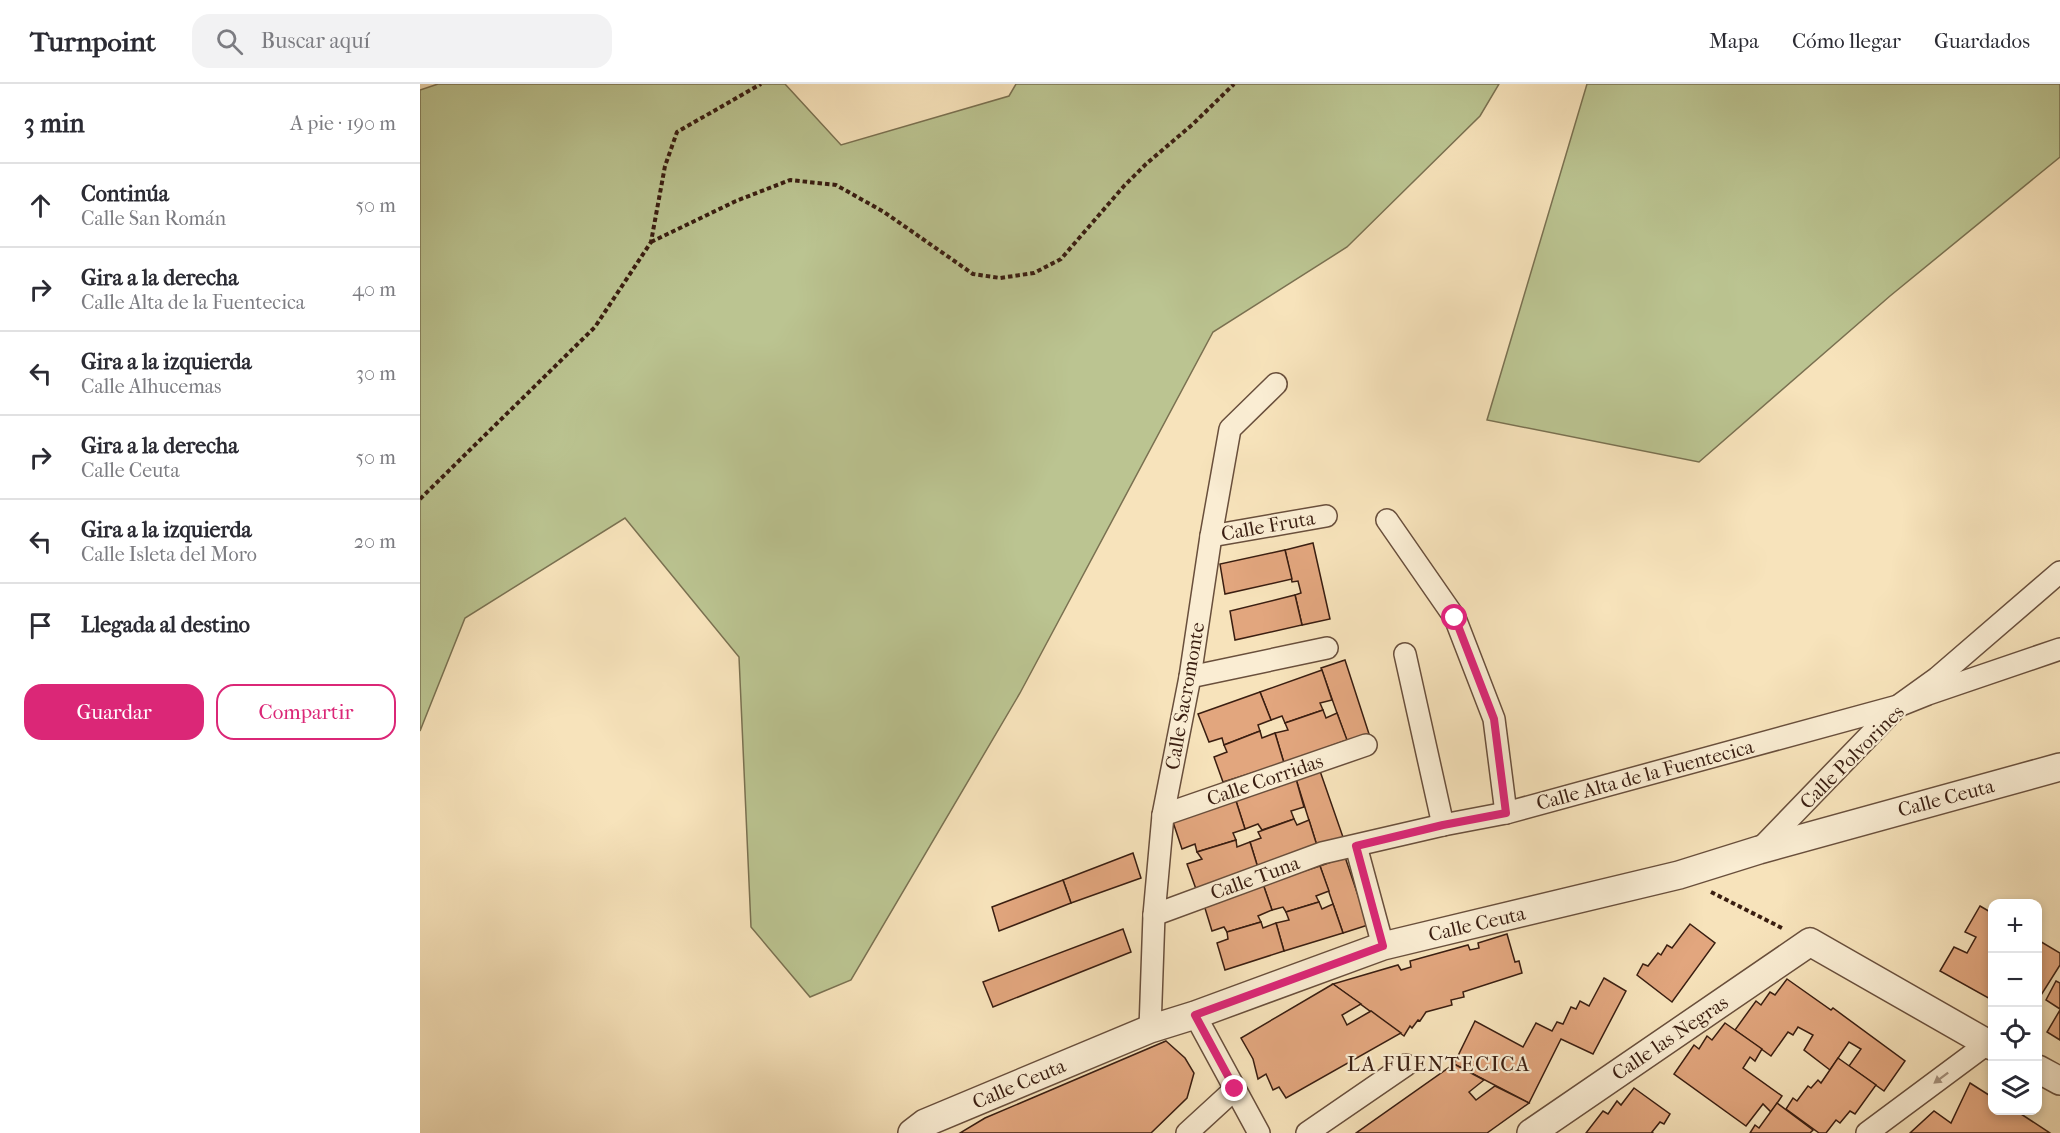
<!DOCTYPE html>
<html lang="es">
<meta charset="utf-8">
<style>
body{margin:0;font-family:"IM FELL French Canon",serif;background:#f2f2f3;color:#2b2b33}
.controls{position:absolute;right:18px;bottom:18px;display:grid;overflow:hidden;border-radius:12px;box-shadow:0 3px 9px #0003}
.controls button{width:54px;height:54px;display:grid;place-items:center;padding:0;border:0;border-bottom:2px solid #e1e1e2;background:#fff;color:#2b2b33;font:30px sans-serif}
.stop{position:absolute;width:18px;height:18px;margin:-14px;border:4px solid #db2777;border-radius:50%;background:#fff}
.stop.end{background:#db2777;border-color:#fff;box-shadow:0 2px 6px #0008}
.list{margin:0;padding:0;list-style:none}
h2{display:flex;justify-content:space-between;align-items:center;height:78px;margin:0;padding:0 24px;font-size:26px}
h2 small{font-size:20px;font-weight:400;color:#7c7c81}
.list li{display:grid;grid-template-columns:39px 1fr auto;gap:18px;align-items:center;box-sizing:border-box;height:84px;padding:0 24px;border-top:2px solid #e1e1e2}
.list b{display:block;font-size:22px;white-space:nowrap}
.list p{margin:0;font-size:20px;white-space:nowrap;color:#7c7c81}
.list em{font-size:20px;font-style:normal;color:#7c7c81}
.actions{display:flex;gap:12px;padding:18px 24px}
.actions a{flex:1;padding:14px 0;border:2px solid #db2777;border-radius:18px;text-align:center;font-size:21px;color:#db2777}
.actions .main{background:#db2777;color:#fff}
.icon{flex:none;width:33px;height:33px;fill:none;stroke:currentColor;stroke-width:2;stroke-linecap:round;stroke-linejoin:round}
.map{position:relative;flex:none;width:1640px;height:1049px;overflow:hidden}
header{display:flex;align-items:center;gap:36px;box-sizing:border-box;height:84px;padding:0 30px;background:#fff;border-bottom:2px solid #e1e1e2}
header strong{font-size:28px}
nav{display:flex;gap:33px;margin-inline-start:auto;font-size:21px}
.search{width:420px;height:54px;background:#f2f2f3;display:flex;align-items:center;gap:15px;box-sizing:border-box;padding:0 21px;border-radius:18px;color:#7c7c81;font-size:22px}
main{display:flex}
aside{flex:1;background:#fff}
.map>svg:first-child{display:block}
.green{fill:#bbc491;stroke:#7a7151;stroke-width:1.5}
.building{fill:#e2a67e;stroke:#3a1e11;stroke-width:1.5}
.lines{fill:none;stroke-linecap:round;stroke-linejoin:round}
.minor-casing{stroke:#694f3c;stroke-width:24}
.tertiary-casing{stroke:#694f3c;stroke-width:30}
.path{stroke:#3a1e11;stroke-width:4;stroke-dasharray:4.5 3;stroke-linecap:butt}
.minor{stroke:#faedd3;stroke-width:21}
.tertiary{stroke:#faedd3;stroke-width:27}
.oneway{fill:#a4907c}
.route{stroke:#db2777;stroke-width:8}
.labels{text-anchor:middle;dominant-baseline:central;stroke-width:4.5;stroke-linejoin:round;paint-order:stroke}
.street-label{font-size:20px;fill:#3a1e11;stroke:#faedd3}
.neighbourhood-label{font-size:21px;letter-spacing:1.5px;fill:#3a1e11;stroke:#faedd3}
</style>
<header>
<strong>Turnpoint</strong>
<div class="search"><svg class="icon" aria-label="search" viewBox="0 0 24 24"><circle cx="10" cy="10" r="6"/><path d="M15 15l6 6"/></svg>Buscar aquí</div>
<nav><a>Mapa</a><a>Cómo llegar</a><a>Guardados</a></nav>
</header>
<main>
<aside>
<h2>3 min<small>A pie · 190 m</small></h2>
<ul class="list">
<li><svg class="icon" aria-label="ahead" viewBox="0 0 24 24"><path d="M12 20V5M6 11l6-6 6 6"/></svg><div><b>Continúa</b><p>Calle San Román</p></div><em>50 m</em></li>
<li><svg class="icon" aria-label="right" viewBox="0 0 24 24"><path d="M7 20v-9h11M14 6l5 5-5 5"/></svg><div><b>Gira a la derecha</b><p>Calle Alta de la Fuentecica</p></div><em>40 m</em></li>
<li><svg class="icon" aria-label="left" viewBox="0 0 24 24"><path d="M17 20v-9H6M10 6l-5 5 5 5"/></svg><div><b>Gira a la izquierda</b><p>Calle Alhucemas</p></div><em>30 m</em></li>
<li><svg class="icon" aria-label="right" viewBox="0 0 24 24"><path d="M7 20v-9h11M14 6l5 5-5 5"/></svg><div><b>Gira a la derecha</b><p>Calle Ceuta</p></div><em>50 m</em></li>
<li><svg class="icon" aria-label="left" viewBox="0 0 24 24"><path d="M17 20v-9H6M10 6l-5 5 5 5"/></svg><div><b>Gira a la izquierda</b><p>Calle Isleta del Moro</p></div><em>20 m</em></li>
<li><svg class="icon" aria-label="arrive" viewBox="0 0 24 24"><path d="M6 21V4h12l-3 4 3 4H6"/></svg><div><b>Llegada al destino</b></div></li>
</ul>
<div class="actions"><a class="main">Guardar</a><a>Compartir</a></div>
</aside>
<div class="map">
<svg width="1640" height="1049" viewBox="0 0 1640 1049">
<rect width="100%" height="100%" fill="#f7e3bb"/>
<filter id="stains"><feTurbulence type="fractalNoise" baseFrequency=".00333" numOctaves="4"/><feColorMatrix values="0 0 0 0 .2 0 0 0 0 .09 0 0 0 0 .02 0 0 0 .5 -.17"/></filter>
<radialGradient id="worn" r=".72"><stop offset=".6" stop-color="#630" stop-opacity="0"/><stop offset="1" stop-color="#630" stop-opacity=".3"/></radialGradient>
<g class="green">
<polygon points="18,0 365,0 421,61 589,12 596,0 1079,0 1060,32 927,163 793,248 600,609 431,896 390,913 331,843 319,573 205,434 45,534 0,647 0,6"/>
<polygon points="1167,0 1640,0 1640,73 1470,212 1279,378 1067,336"/>
</g>
<g class="building">
<polygon points="893,459 910,535 882,541 875,511 881,509 878,497 872,498 865,466"/>
<polygon points="865,466 872,495 805,510 800,480"/>
<polygon points="875,511 882,541 815,556 810,527"/>
<polygon points="925,576 950,653 928,660 901,584"/>
<polygon points="902,586 912,616 900,619 903,626 865,639 862,632 851,636 840,608"/>
<polygon points="840,608 851,636 838,641 840,647 804,661 802,654 789,658 778,630"/>
<polygon points="903,626 906,634 917,629 927,656 864,679 855,649 868,646 865,639"/>
<polygon points="840,647 842,654 855,649 864,679 803,698 794,673 807,668 804,661"/>
<polygon points="900,687 924,756 898,765 876,695"/>
<polygon points="876,695 884,723 871,727 874,735 842,746 838,740 825,745 816,717"/>
<polygon points="816,717 825,745 813,749 816,756 777,768 775,760 762,765 753,738"/>
<polygon points="874,735 877,741 889,736 898,765 838,784 830,758 841,754 838,748"/>
<polygon points="816,756 817,763 830,758 838,784 776,805 767,780 782,775 777,768"/>
<polygon points="713,769 721,794 651,819 643,796"/>
<polygon points="925,773 948,841 923,849 900,782"/>
<polygon points="900,782 909,807 896,812 899,818 866,828 863,823 852,826 843,800"/>
<polygon points="643,796 651,819 579,847 572,823"/>
<polygon points="843,800 852,826 838,832 841,838 807,848 804,843 792,847 784,821"/>
<polygon points="899,818 902,825 913,820 923,849 864,867 856,839 869,836 866,828"/>
<polygon points="1560,822 1572,829 1572,916 1520,887 1534,863 1547,869 1556,853 1545,848"/>
<polygon points="841,838 843,844 856,839 864,867 805,886 797,859 808,855 807,848"/>
<polygon points="1270,840 1295,859 1252,918 1217,891 1223,880 1228,882 1238,869 1241,871 1247,861 1252,864"/>
<polygon points="703,845 711,868 573,923 563,898"/>
<polygon points="1087,850 1095,878 1099,877 1102,889 1043,908 1044,913 1031,916 1032,921 1006,928 1000,937 998,936 992,944 990,942 984,952 913,900 978,881 981,886 991,883 990,877 1048,861 1050,866 1059,864 1058,859"/>
<polygon points="1618,856 1640,869 1640,881 1618,916"/>
<polygon points="1184,894 1206,907 1173,970 1141,955 1109,1019 1034,980 1055,937 1103,963 1116,939 1132,947 1137,938 1143,940 1151,923 1156,925 1160,917 1169,922"/>
<polygon points="1367,895 1411,926 1413,924 1485,977 1464,1007 1429,982 1441,965 1429,958 1410,986 1384,966 1393,951 1378,943 1373,951 1368,948 1351,972 1315,946 1336,917 1341,921 1350,908 1355,911"/>
<polygon points="1636,897 1640,899 1640,925 1626,916"/>
<polygon points="913,900 941,920 922,931 927,941 951,927 981,949 866,1014 859,1003 853,1006 846,990 838,995 833,975 821,954"/>
<polygon points="1640,926 1640,956 1627,948"/>
<polygon points="1305,939 1342,965 1335,977 1330,973 1323,984 1362,1012 1351,1028 1343,1020 1326,1042 1254,990 1274,961 1279,965 1287,952 1292,956"/>
<polygon points="746,957 765,974 774,989 767,1014 731,1049 540,1049 565,1034"/>
<polygon points="1418,974 1456,1001 1435,1030 1430,1027 1420,1039 1416,1036 1406,1049 1399,1049 1366,1025 1373,1014 1377,1017 1388,1002 1391,1004 1398,996 1401,999"/>
<polygon points="1034,980 1064,996 1049,1008 1056,1016 1075,1002 1109,1019 1067,1049 936,1049"/>
<polygon points="1550,999 1572,1013 1572,1026 1595,1026 1630,1049 1490,1049 1514,1027 1531,1039"/>
<polygon points="1214,1004 1250,1030 1244,1040 1240,1038 1232,1048 1233,1049 1166,1049 1183,1027 1188,1030 1197,1017 1201,1021"/>
<polygon points="1357,1019 1393,1046 1390,1049 1330,1049 1335,1041 1339,1044"/>
</g>
<g class="lines">
<g class="minor-casing">
<g id="minor">
<polyline points="967,436 1035,534 1074,635 1086,729"/>
<polyline points="791,452 906,432"/>
<polyline points="985,570 1023,741"/>
<polyline points="770,593 907,564"/>
<polyline points="743,731 946,661"/>
<polyline points="936,762 963,862"/>
<polyline points="1339,766 1478,622 1508,610 1640,565"/>
<polyline points="734,831 902,769 1023,741 1086,729 1478,622 1517,594 1640,488"/>
<polyline points="775,931 839,1049"/>
<polyline points="730,945 734,831 743,731 770,593 791,452 810,345 856,300"/>
<polyline points="767,1049 815,1005"/>
<polyline points="887,1049 986,981"/>
<polyline points="1447,1049 1568,959"/>
</g>
</g>
<g class="tertiary-casing">
<g id="tertiary">
<polyline points="1618,985 1640,997"/>
<polyline points="492,1049 505,1039 730,945 775,931 963,862 1259,791 1339,766 1640,683"/>
<polyline points="1111,1049 1390,858 1572,962"/>
</g>
</g>
<g class="path">
<polyline points="231,158 316,117 370,96 416,101 464,128 553,190 580,194 614,189 641,175 704,102 726,80 773,40 814,0"/>
<polyline points="0,415 175,243 231,158 245,82 257,48 341,0"/>
<polyline points="1291,808 1362,844"/>
</g>
<use href="#minor" class="minor"/>
<use href="#tertiary" class="tertiary"/>
</g>
<defs><path id="oneway-solid" d="M-6-.8H1V-3.2L6.5 0L1 3.2V.8H-6Z" transform="scale(1.5)"/></defs>
<use class="oneway" href="#oneway-solid" transform="translate(1521 994) rotate(143)"/>
<g class="lines">
<polyline class="route" points="815,1005 775,931 963,862 936,762 1023,741 1086,729 1074,635 1035,534"/>
</g>
<g class="labels">
<g class="street-label">
<text transform="translate(848 442) rotate(-10)">Calle Fruta</text>
<text transform="translate(765 612) rotate(-80)">Calle Sacromonte</text>
<text transform="translate(1432 673) rotate(-45)">Calle Polvorines</text>
<text transform="translate(1225 691) rotate(-15)">Calle Alta de la Fuentecica</text>
<text transform="translate(845 696) rotate(-19)">Calle Corridas</text>
<text transform="translate(1526 714) rotate(-15)">Calle Ceuta</text>
<text transform="translate(835 794) rotate(-20)">Calle Tuna</text>
<text transform="translate(1057 840) rotate(-13)">Calle Ceuta</text>
<text transform="translate(1250 954) rotate(-34)">Calle las Negras</text>
<text transform="translate(599 1000) rotate(-23)">Calle Ceuta</text>
</g>
<g class="neighbourhood-label">
<text x="1019" y="980">LA FUENTECICA</text>
</g>
</g>
<rect width="100%" height="100%" filter="url(#stains)"/>
<rect width="100%" height="100%" fill="url(#worn)"/>
</svg>
<div class="controls">
<button>+</button>
<button>−</button>
<button><svg class="icon" aria-label="locate" viewBox="0 0 24 24"><circle cx="12" cy="12" r="6"/><path d="M12 2v4M12 18v4M2 12h4M18 12h4"/></svg></button>
<button><svg class="icon" aria-label="layers" viewBox="0 0 24 24"><path d="M12 4l9 5-9 5-9-5zM3 14l9 5 9-5"/></svg></button>
</div>
<div class="stop" style="left:1035px;top:534px"></div>
<div class="stop end" style="left:815px;top:1005px"></div>
</div>
</main>
